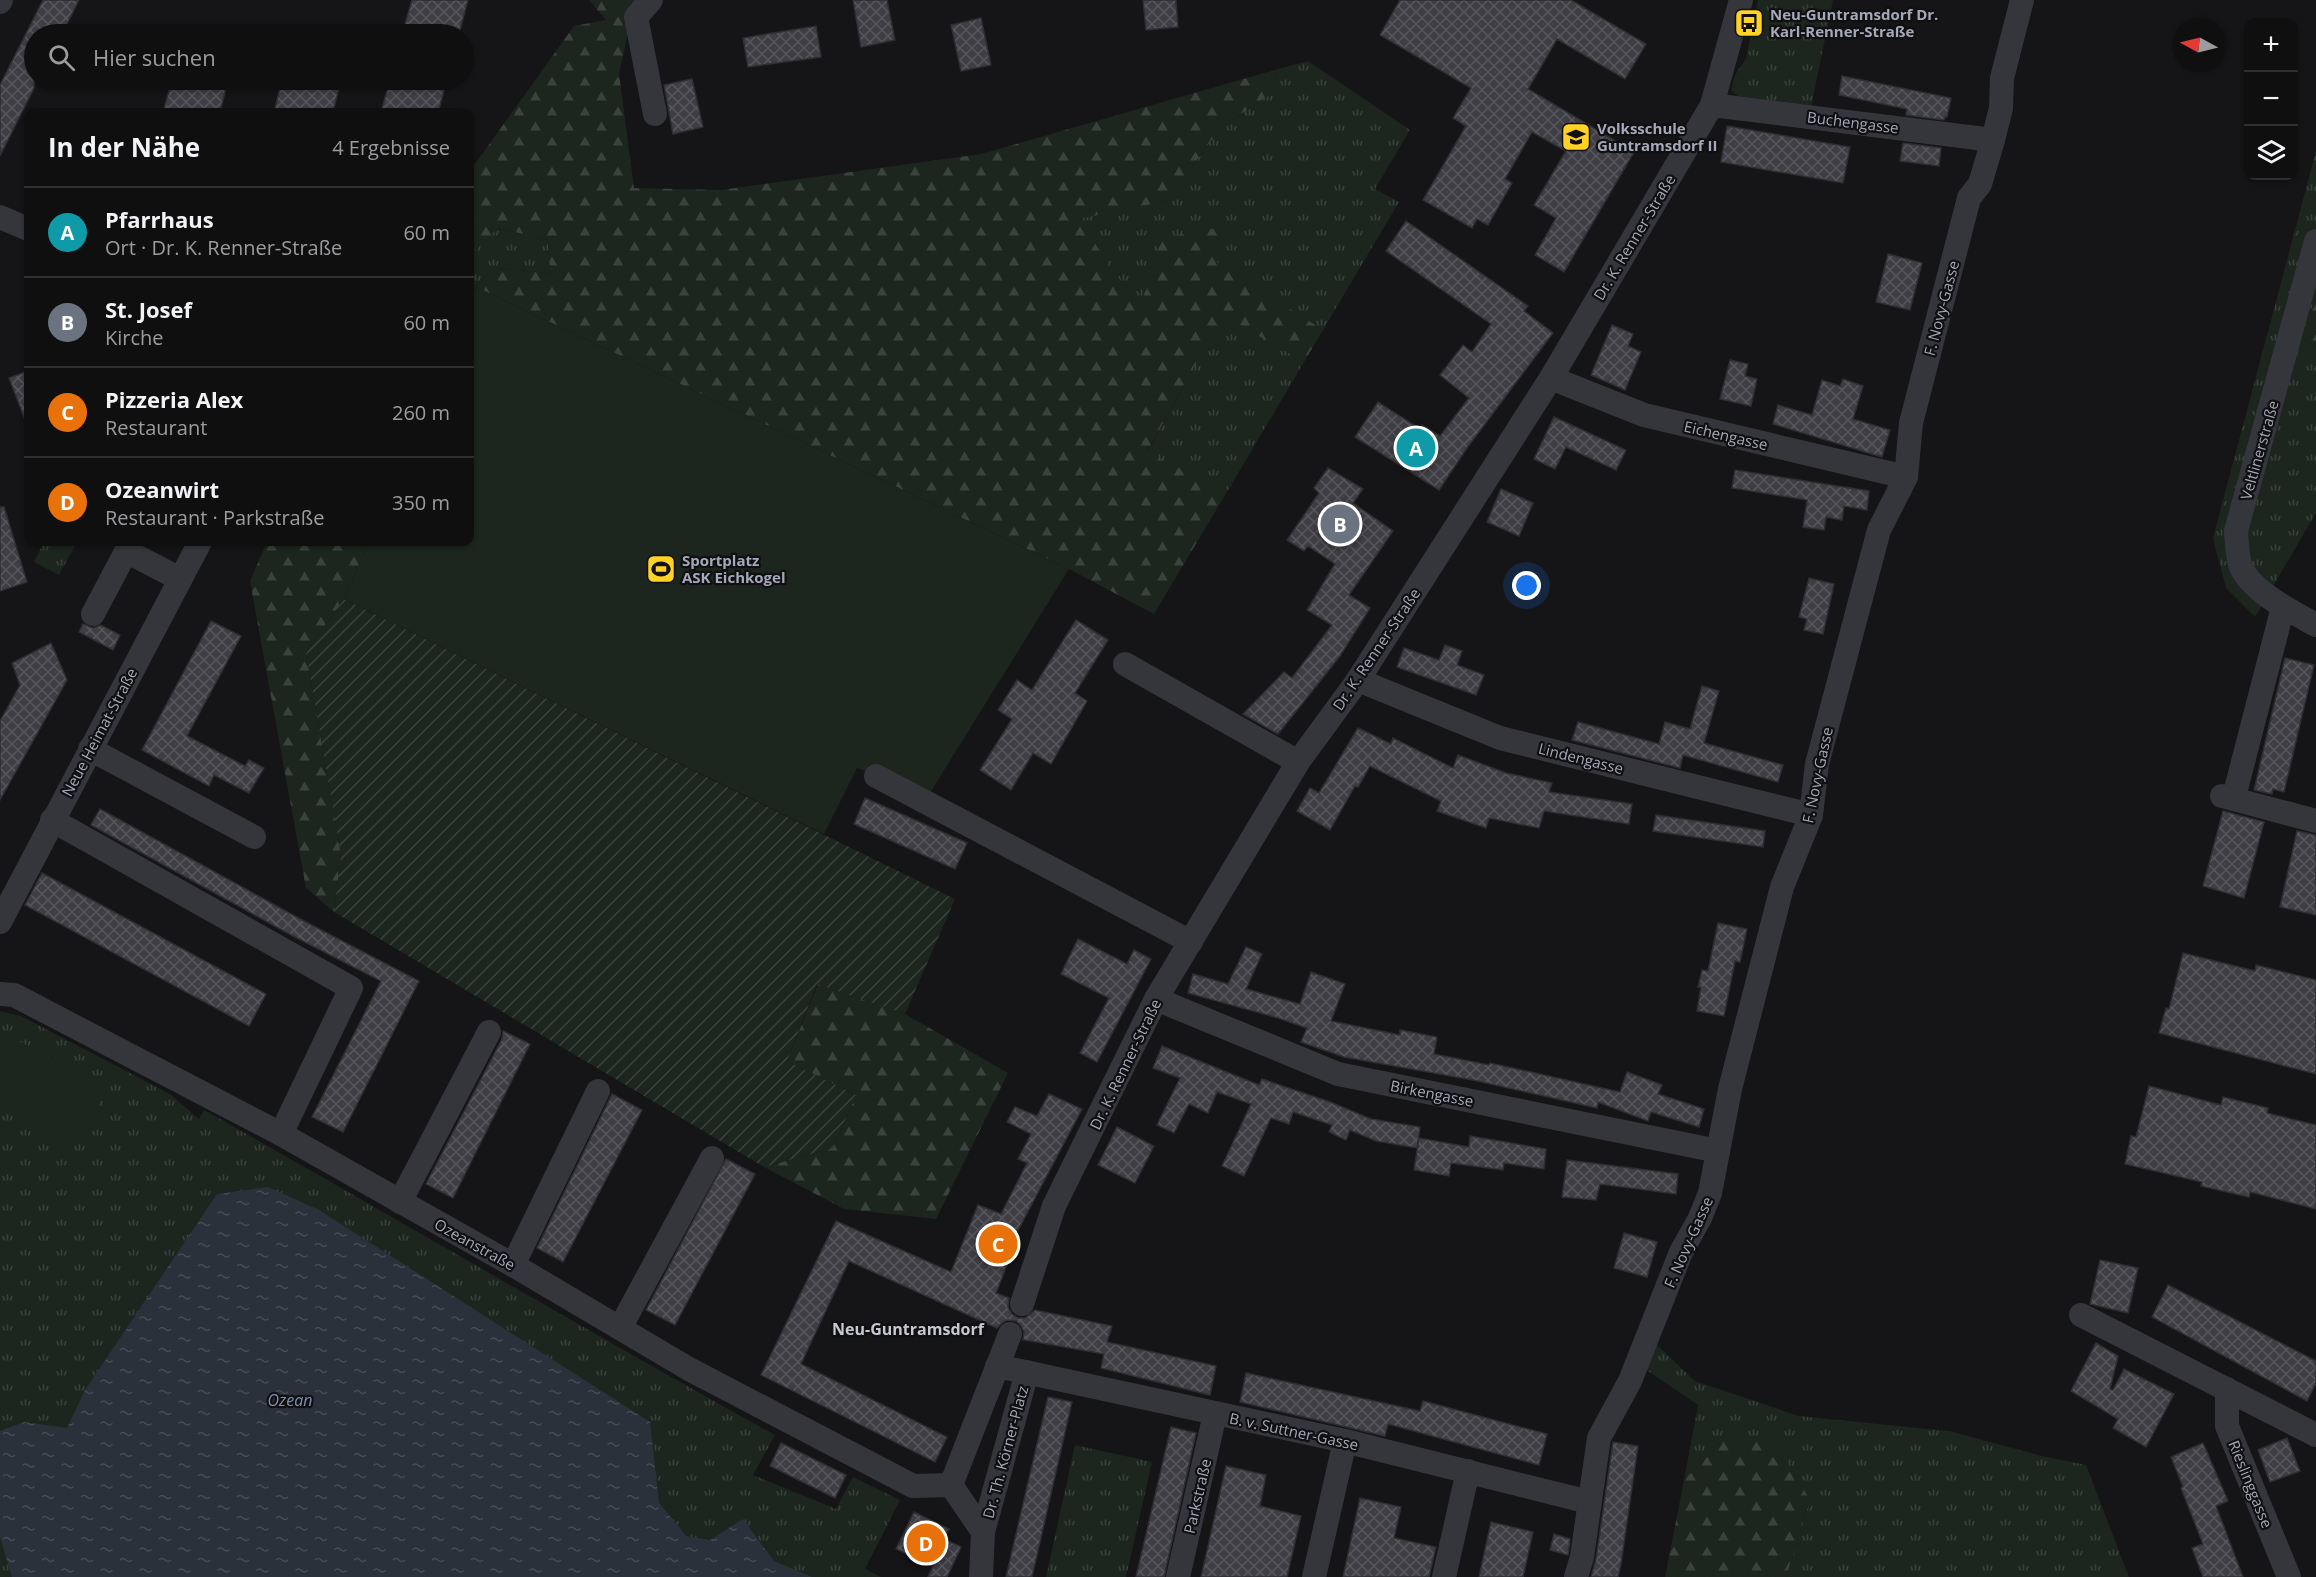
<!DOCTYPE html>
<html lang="de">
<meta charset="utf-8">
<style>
body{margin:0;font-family:"Open Sans",sans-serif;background:#1e1d1e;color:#f1f3f6}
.controls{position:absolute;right:18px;top:18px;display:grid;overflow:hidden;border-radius:12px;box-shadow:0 2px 4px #0004}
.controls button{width:54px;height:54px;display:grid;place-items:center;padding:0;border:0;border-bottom:2px solid #302f30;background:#100f10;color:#f1f3f6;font:30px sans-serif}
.compass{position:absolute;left:2172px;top:18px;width:54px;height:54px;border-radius:50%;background:#100f10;box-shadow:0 2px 4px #0004;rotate:277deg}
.you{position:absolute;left:1527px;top:586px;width:21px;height:21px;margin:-15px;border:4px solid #fff;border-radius:50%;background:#1a73e8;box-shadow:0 0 0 9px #1a73e833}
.badge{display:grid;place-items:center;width:39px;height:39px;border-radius:50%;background:#d93025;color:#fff;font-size:20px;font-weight:700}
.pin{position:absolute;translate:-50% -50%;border:3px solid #fff;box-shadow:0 2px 6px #0006}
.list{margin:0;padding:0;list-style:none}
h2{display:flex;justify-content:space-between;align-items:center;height:78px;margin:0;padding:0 24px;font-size:26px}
h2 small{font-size:20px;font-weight:400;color:#9c9c9f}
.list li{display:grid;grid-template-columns:39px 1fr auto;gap:18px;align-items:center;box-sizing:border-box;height:90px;padding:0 24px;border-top:2px solid #302f30}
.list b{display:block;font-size:22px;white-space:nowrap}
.list p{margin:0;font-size:20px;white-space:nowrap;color:#9c9c9f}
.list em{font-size:20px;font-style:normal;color:#9c9c9f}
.icon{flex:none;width:33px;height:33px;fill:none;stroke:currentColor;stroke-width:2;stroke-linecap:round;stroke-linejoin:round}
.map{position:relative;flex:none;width:2316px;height:1577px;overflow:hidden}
.search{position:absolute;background:#100f10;box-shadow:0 2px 4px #0004;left:24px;top:24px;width:450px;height:66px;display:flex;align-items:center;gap:15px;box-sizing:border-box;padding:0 21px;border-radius:33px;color:#9c9c9f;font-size:22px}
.panel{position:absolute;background:#100f10;box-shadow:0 2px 4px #0004;left:24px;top:108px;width:450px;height:438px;border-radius:12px}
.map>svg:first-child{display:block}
.grass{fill:url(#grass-tufts)}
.forest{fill:url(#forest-firs)}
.garden{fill:url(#garden-furrows)}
.pitch{fill:#1c251e}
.water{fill:url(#water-ripples)}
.building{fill:url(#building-cross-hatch);stroke:#2f2e33;stroke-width:1.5}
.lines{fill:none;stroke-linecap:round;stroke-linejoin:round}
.minor{stroke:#35353c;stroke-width:24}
.labels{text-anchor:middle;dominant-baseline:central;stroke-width:4.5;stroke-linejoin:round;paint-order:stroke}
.poi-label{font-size:15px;font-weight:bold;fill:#a5a8b8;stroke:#100f11;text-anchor:start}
.street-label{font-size:15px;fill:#a5a8b8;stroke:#100f11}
.neighbourhood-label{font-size:16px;font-weight:bold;fill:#c6c8d3;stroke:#100f11}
.water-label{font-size:16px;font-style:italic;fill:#7992b5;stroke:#100f11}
</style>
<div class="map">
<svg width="2316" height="1577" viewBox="0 0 2316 1577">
<defs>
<pattern id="grass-tufts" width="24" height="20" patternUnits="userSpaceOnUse" patternTransform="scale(1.5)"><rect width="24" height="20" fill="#1c251e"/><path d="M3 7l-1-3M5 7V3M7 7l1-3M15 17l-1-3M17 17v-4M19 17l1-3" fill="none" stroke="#3a423d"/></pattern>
<pattern id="forest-firs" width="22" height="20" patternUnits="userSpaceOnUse" patternTransform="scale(1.5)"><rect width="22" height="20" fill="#1c251e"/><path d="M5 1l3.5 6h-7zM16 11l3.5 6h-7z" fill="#3a423d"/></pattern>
<pattern id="garden-furrows" width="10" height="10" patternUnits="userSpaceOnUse" patternTransform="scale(1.5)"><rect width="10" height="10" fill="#1c251e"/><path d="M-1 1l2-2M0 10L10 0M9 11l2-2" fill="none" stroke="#3a423d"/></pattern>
<pattern id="water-ripples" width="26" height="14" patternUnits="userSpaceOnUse" patternTransform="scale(1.5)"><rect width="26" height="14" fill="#2a313b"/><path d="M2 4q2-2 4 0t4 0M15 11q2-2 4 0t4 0" fill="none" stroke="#464c55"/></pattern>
<pattern id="building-cross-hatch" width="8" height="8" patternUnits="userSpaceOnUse" patternTransform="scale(1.5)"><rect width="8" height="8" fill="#3e3e44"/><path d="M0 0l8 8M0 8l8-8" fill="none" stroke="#57575d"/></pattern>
</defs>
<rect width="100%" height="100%" fill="#151416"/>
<g class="grass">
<polygon points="1758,0 1833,0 1811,107 1738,96 1731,90 1735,75 1746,59"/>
<polygon points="1308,61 1410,130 1375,189 1399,202 1323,330 1216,262 1222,227 1141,311 1077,218 1167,201 1221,127 1268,96 1278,69"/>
<polygon points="2316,151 2316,299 2298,336 2316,346 2316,513 2255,617 2226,588 2213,538"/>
<polygon points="497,228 548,240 550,273 493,268 476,287 470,303 470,256"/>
<polygon points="1223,314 1304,362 1227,492 1147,453"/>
<polygon points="44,542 77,542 59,575 34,562"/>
<path d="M 0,1011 L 21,1016 L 170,1094 L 199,1119 L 204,1110 C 395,1217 583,1329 775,1435 L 753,1475 L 836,1509 L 853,1477 L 900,1500 L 865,1569 L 881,1577 L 0,1577 Z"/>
<polygon points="1657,1345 1695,1381 1799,1416 1949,1431 2042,1456 2086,1465 2129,1577 1786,1577 1810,1500 1726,1436 1684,1480 1698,1405 1645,1369"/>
<polygon points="1075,1445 1152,1462 1126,1577 1046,1577"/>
</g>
<g class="forest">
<polygon points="589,0 635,0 619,74 634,188 721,190 981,154 1278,69 1268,96 1221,127 1167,201 1078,219 1141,310 1160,238 1222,227 1217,262 1323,330 1304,362 1223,315 1147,452 1227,492 1154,614 1069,569 476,287 493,268 550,273 548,240 498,228 470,256 470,171 574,26 606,20"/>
<polygon points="2316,299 2316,346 2298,336"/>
<polygon points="267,542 369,542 344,599 306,652 341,855 334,912 306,888 250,581"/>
<polygon points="818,984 905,1014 1008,1073 936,1219 844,1209 764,1167 833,1148 856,1095 787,1061"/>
<polygon points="1726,1436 1775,1442 1810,1500 1786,1577 1665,1577 1684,1480"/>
</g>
<polygon class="garden" points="344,599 955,899 905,1014 817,984 787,1061 856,1095 833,1148 764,1167 334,912 341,855 306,652"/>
<g class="pitch">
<polygon points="476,287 1069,569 930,793 857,768 824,834 344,599 369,542 470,542 470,303"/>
<polygon points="0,1031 107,1088 76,1146 0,1105"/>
</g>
<polygon class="water" points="268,1187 319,1210 650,1422 659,1503 686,1536 710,1540 743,1519 774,1561 812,1577 12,1577 0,1537 0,1431 24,1422 67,1428 85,1390 217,1194"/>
<g class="building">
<polygon points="43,0 79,0 62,34 34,34 34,88 0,156 0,85"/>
<polygon points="412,0 468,0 459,34 402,34"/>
<polygon points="853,0 887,0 895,40 861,47"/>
<polygon points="1143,0 1176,0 1178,27 1146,30"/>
<polygon points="1400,0 1571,0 1646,44 1625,79 1557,39 1528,89 1634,152 1564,272 1535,255 1556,218 1534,205 1566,151 1532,132 1505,179 1512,183 1488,225 1477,219 1472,228 1423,200 1466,126 1453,118 1471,88 1380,35"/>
<polygon points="981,18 991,65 961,71 951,25"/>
<polygon points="816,26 821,57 748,67 743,38"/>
<polygon points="1842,76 1951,98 1947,117 1945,117 1944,120 1906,115 1907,109 1839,95"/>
<polygon points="692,79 703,127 673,134 664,85"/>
<polygon points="172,80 228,80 220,112 163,112"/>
<polygon points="282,80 341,80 333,112 274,112"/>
<polygon points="390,80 447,80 438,112 381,112"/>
<polygon points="1727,126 1850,147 1843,183 1721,162"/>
<polygon points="1903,143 1941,148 1939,166 1900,161"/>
<polygon points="1406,221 1528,306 1524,311 1553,333 1467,448 1439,490 1355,437 1378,402 1420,429 1422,425 1440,436 1469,398 1440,375 1463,345 1472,352 1491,324 1386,251"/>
<polygon points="1888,254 1922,263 1910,310 1876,302"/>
<polygon points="1612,325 1633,334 1628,346 1641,352 1625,390 1591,375"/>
<polygon points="1730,360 1748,364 1745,376 1757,379 1751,406 1720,399"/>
<polygon points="28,371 28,424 27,425 9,378"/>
<polygon points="1843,379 1863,386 1853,419 1890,430 1882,457 1773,424 1778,405 1812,415 1822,380 1840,386"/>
<polygon points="1554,417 1626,450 1616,470 1566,447 1555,469 1534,459"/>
<polygon points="1328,468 1363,489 1353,503 1393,531 1349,595 1370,608 1340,656 1278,734 1243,714 1284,672 1292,678 1332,625 1307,610 1335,564 1308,546 1304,551 1287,540 1319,493 1314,488"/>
<polygon points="1735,470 1869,491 1867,510 1844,506 1842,520 1826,517 1824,530 1803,527 1807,500 1732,488"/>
<polygon points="1501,489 1533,503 1519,536 1487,522"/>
<polygon points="0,507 4,507 27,582 0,591"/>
<polygon points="1809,578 1834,584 1823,634 1804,630 1807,619 1799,617"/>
<polygon points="1076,620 1108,640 1075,693 1087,701 1051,764 1033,753 1011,790 980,770 1012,719 998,710 1017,680 1032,690"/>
<polygon points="211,621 241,636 187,736 245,766 249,760 264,768 249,793 214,775 209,786 142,750"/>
<polygon points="83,624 93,628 101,625 120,635 113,650 79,632"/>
<polygon points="51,643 67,680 0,800 0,721 20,685 12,663"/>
<polygon points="1445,645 1462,651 1457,665 1484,675 1476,695 1397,667 1404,648 1439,660"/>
<polygon points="2285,658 2314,665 2284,792 2273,789 2272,794 2254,790"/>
<polygon points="1702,686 1719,691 1704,743 1783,765 1778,782 1683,755 1680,768 1572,740 1578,722 1659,744 1665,722 1690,729"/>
<polygon points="1358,728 1391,744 1393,738 1453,768 1458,755 1506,773 1552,783 1549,792 1632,804 1629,824 1544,811 1539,828 1489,818 1486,828 1437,811 1441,801 1370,766 1358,787 1355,786 1330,830 1297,811 1310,788 1319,793"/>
<polygon points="865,798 967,843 955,869 854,824"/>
<polygon points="100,809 302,920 419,981 343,1132 312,1117 381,981 293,936 91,825"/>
<polygon points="2223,811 2264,822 2244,898 2203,886"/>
<polygon points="1656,815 1765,831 1763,847 1653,831"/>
<polygon points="2297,831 2316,835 2316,915 2280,907"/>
<polygon points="42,873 266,994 249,1026 25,905"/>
<polygon points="1718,923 1747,929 1740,962 1735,961 1724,1016 1697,1011 1701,987 1698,987 1702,970 1708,971"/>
<polygon points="1078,939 1127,964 1134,950 1151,959 1097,1062 1080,1053 1109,998 1061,974"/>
<polygon points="1246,947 1262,954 1246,989 1300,1004 1311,972 1345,984 1331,1021 1400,1035 1400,1030 1437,1037 1434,1054 1489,1065 1490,1063 1620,1092 1627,1072 1662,1085 1658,1094 1704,1109 1699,1127 1651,1112 1648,1121 1598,1102 1597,1108 1473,1080 1344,1057 1301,1042 1307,1028 1278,1018 1188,993 1193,974 1228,984"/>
<polygon points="2183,953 2255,971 2256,965 2316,980 2316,1074 2159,1033 2166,1008 2169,1009"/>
<polygon points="503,1031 530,1044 453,1198 426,1184 502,1039"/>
<polygon points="1162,1046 1259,1085 1262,1079 1330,1102 1371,1119 1420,1127 1417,1148 1376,1141 1350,1130 1346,1140 1329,1132 1332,1125 1293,1112 1289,1124 1271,1118 1244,1176 1222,1166 1251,1104 1217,1092 1208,1113 1189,1104 1174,1133 1157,1125 1180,1078 1153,1068"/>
<polygon points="2149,1086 2221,1105 2223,1097 2268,1108 2267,1113 2316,1125 2316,1209 2250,1192 2249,1197 2201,1186 2202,1182 2125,1164 2131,1136 2136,1137"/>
<polygon points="612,1094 642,1110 563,1262 537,1248"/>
<polygon points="1049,1094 1082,1109 1015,1236 1018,1237 996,1293 1009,1298 1008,1307 1012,1314 1018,1318 1025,1318 1035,1310 1112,1326 1107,1342 1216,1366 1210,1395 1101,1368 1104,1354 1025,1340 1023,1340 1024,1332 1021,1326 1016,1321 1007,1320 1002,1323 997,1328 849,1261 801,1364 947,1437 935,1462 761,1375 836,1221 951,1272 978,1205 1001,1214 1027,1163 1018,1159 1031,1134 1007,1122 1015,1107 1037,1116"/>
<polygon points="1117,1127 1154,1146 1135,1183 1098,1165"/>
<polygon points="1470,1136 1546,1149 1544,1169 1504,1163 1503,1170 1451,1163 1449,1176 1414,1170 1419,1138 1469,1147"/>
<polygon points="726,1159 755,1174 675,1325 646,1310"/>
<polygon points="1567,1160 1678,1174 1676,1194 1600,1184 1596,1200 1562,1197"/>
<polygon points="1624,1233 1657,1242 1647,1277 1614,1268"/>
<polygon points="2100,1260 2138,1268 2128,1313 2090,1304"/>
<polygon points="2168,1285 2316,1361 2316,1383 2307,1401 2152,1317"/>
<polygon points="2096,1343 2118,1356 2110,1389 2113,1390 2124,1369 2174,1394 2146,1447 2113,1428 2118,1419 2071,1391"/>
<polygon points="1246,1373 1420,1411 1423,1401 1547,1434 1539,1465 1388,1424 1385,1436 1240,1402"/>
<polygon points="1048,1397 1072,1402 1032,1577 1006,1577"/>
<polygon points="1171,1427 1196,1433 1164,1577 1136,1577"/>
<polygon points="2287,1438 2300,1471 2270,1482 2258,1450"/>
<polygon points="1613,1442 1638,1446 1621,1564 1618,1577 1591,1577 1596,1559"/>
<polygon points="781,1443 846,1475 835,1498 770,1466"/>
<polygon points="2203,1443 2228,1501 2216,1506 2243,1577 2203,1577 2192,1548 2203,1544 2181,1488 2183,1487 2171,1457"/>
<polygon points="1226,1466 1266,1475 1260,1506 1301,1516 1287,1577 1201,1577"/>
<polygon points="1360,1498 1401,1507 1394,1538 1436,1547 1429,1577 1343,1577"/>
<polygon points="914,1512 949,1529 944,1539 961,1547 947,1577 928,1577 933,1566 896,1549"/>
<polygon points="1491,1522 1533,1532 1523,1577 1479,1577"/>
<polygon points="1554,1534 1570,1539 1568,1555 1550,1550"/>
</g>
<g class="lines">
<g class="minor">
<polyline points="651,0 636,17 655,114"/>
<polyline points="0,2 1,0"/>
<polyline points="1712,105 1993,140"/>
<polyline points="0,217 28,229"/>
<path d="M 2316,241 L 2236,531 C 2237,542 2237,554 2240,564 C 2248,590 2294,613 2316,625"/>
<polyline points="1551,378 1644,415 1906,477"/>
<polyline points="126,551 180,579"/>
<polyline points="93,614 131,542"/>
<polyline points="1125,664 1298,762"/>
<polyline points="1358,680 1500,738 1811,815"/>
<polyline points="90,749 254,837"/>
<polyline points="876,776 1191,942"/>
<polyline points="2235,793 2283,607"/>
<polyline points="2222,796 2316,821"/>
<polyline points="52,820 351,988 281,1134"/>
<polyline points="0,922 200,542"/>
<polyline points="0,994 14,995 281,1134 513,1265 689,1369 913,1486 951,1485"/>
<polyline points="1156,999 1338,1074 1718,1151"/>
<polyline points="400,1202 489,1032"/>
<polyline points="513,1265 598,1091"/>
<polyline points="1022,1304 1054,1206 1156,999 1298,762 1358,680 1551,378 1712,105 1741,0"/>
<polyline points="2081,1315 2316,1435"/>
<polyline points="620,1328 712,1158"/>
<polyline points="997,1366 1345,1441 1589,1502"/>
<polyline points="2227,1389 2227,1426 2289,1577"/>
<polyline points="951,1485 1010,1334"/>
<polyline points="951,1485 983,1532 981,1577"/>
<polyline points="983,1532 1027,1372"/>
<polyline points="1178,1577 1215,1414"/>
<polyline points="1314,1577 1345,1441"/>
<polyline points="1444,1577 1468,1471"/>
<polyline points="1576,1577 1582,1557 1599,1438 1630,1381 1681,1252 1700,1218 1710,1193 1730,1089 1782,887 1811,815 1817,764 1879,530 1906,477 1911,423 1969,198 1980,184 1993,140 2001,108 2002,78 2022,0"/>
</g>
</g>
<defs>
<g id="bus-square" transform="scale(1.5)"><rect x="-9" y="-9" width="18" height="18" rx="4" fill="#ffd224" stroke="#100f11"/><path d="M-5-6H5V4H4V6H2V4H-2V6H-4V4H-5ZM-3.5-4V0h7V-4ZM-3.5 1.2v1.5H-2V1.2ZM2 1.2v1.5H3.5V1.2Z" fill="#111"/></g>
<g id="school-square" transform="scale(1.5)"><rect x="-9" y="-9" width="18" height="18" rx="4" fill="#ffd224" stroke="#100f11"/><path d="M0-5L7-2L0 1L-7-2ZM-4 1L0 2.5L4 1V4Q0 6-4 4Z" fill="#111"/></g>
<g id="stadium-square" transform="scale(1.5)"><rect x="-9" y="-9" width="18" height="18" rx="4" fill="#ffd224" stroke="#100f11"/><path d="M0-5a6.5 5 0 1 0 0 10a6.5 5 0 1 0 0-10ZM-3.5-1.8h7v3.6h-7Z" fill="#111"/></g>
</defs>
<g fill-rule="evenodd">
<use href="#bus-square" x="1749" y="23"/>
<use href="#school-square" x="1576" y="137"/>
<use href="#stadium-square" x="661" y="569"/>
</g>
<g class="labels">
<g class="poi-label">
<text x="1770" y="14">Neu-Guntramsdorf Dr.<tspan x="1770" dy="17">Karl-Renner-Straße</tspan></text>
<text x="1597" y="128">Volksschule<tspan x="1597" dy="17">Guntramsdorf II</tspan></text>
<text x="682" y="560">Sportplatz<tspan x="682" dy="17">ASK Eichkogel</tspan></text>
</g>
<g class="street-label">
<text transform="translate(1853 122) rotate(7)">Buchengasse</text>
<text transform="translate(1634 237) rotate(-59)">Dr. K. Renner-Straße</text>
<text transform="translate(1941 308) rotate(-75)">F. Novy-Gasse</text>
<text transform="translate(1726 435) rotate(13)">Eichengasse</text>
<text transform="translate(2259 450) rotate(-74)">Veltlinerstraße</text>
<text transform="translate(1376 649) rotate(-56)">Dr. K. Renner-Straße</text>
<text transform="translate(99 732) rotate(-62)">Neue Heimat-Straße</text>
<text transform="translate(1581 758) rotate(14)">Lindengasse</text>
<text transform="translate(1817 775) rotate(-78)">F. Novy-Gasse</text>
<text transform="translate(1125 1064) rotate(-64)">Dr. K. Renner-Straße</text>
<text transform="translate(1432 1093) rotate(11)">Birkengasse</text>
<text transform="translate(1688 1242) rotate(-66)">F. Novy-Gasse</text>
<text transform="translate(475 1244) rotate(29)">Ozeanstraße</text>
<text transform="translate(1294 1431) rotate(12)">B. v. Suttner-Gasse</text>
<text transform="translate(1005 1452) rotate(-75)">Dr. Th. Körner-Platz</text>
<text transform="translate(2251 1484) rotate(68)">Rieslinggasse</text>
<text transform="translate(1197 1496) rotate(-77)">Parkstraße</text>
</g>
<g class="neighbourhood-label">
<text x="908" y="1329">Neu-Guntramsdorf</text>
</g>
<g class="water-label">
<text x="290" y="1400">Ozean</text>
</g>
</g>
</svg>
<div class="controls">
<button>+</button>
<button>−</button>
<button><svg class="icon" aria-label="layers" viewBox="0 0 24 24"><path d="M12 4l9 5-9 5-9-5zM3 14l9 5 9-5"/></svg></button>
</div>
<svg class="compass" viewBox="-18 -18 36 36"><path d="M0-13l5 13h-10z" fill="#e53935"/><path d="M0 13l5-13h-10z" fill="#9c9c9f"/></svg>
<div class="you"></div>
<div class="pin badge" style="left:1416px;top:448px;background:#0f9aa8">A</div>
<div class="pin badge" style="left:1340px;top:524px;background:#6b7280">B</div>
<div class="pin badge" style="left:998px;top:1244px;background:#e8710a">C</div>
<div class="pin badge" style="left:926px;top:1543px;background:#e8710a">D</div>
<div class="search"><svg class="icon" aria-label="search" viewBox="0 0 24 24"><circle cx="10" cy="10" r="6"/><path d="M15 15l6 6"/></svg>Hier suchen</div>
<section class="panel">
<h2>In der Nähe<small>4 Ergebnisse</small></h2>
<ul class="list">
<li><span class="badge" style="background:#0f9aa8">A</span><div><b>Pfarrhaus</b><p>Ort · Dr. K. Renner-Straße</p></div><em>60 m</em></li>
<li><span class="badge" style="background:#6b7280">B</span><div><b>St. Josef</b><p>Kirche</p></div><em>60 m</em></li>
<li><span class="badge" style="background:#e8710a">C</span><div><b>Pizzeria Alex</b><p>Restaurant</p></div><em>260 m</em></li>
<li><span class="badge" style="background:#e8710a">D</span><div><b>Ozeanwirt</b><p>Restaurant · Parkstraße</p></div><em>350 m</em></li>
</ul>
</section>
</div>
